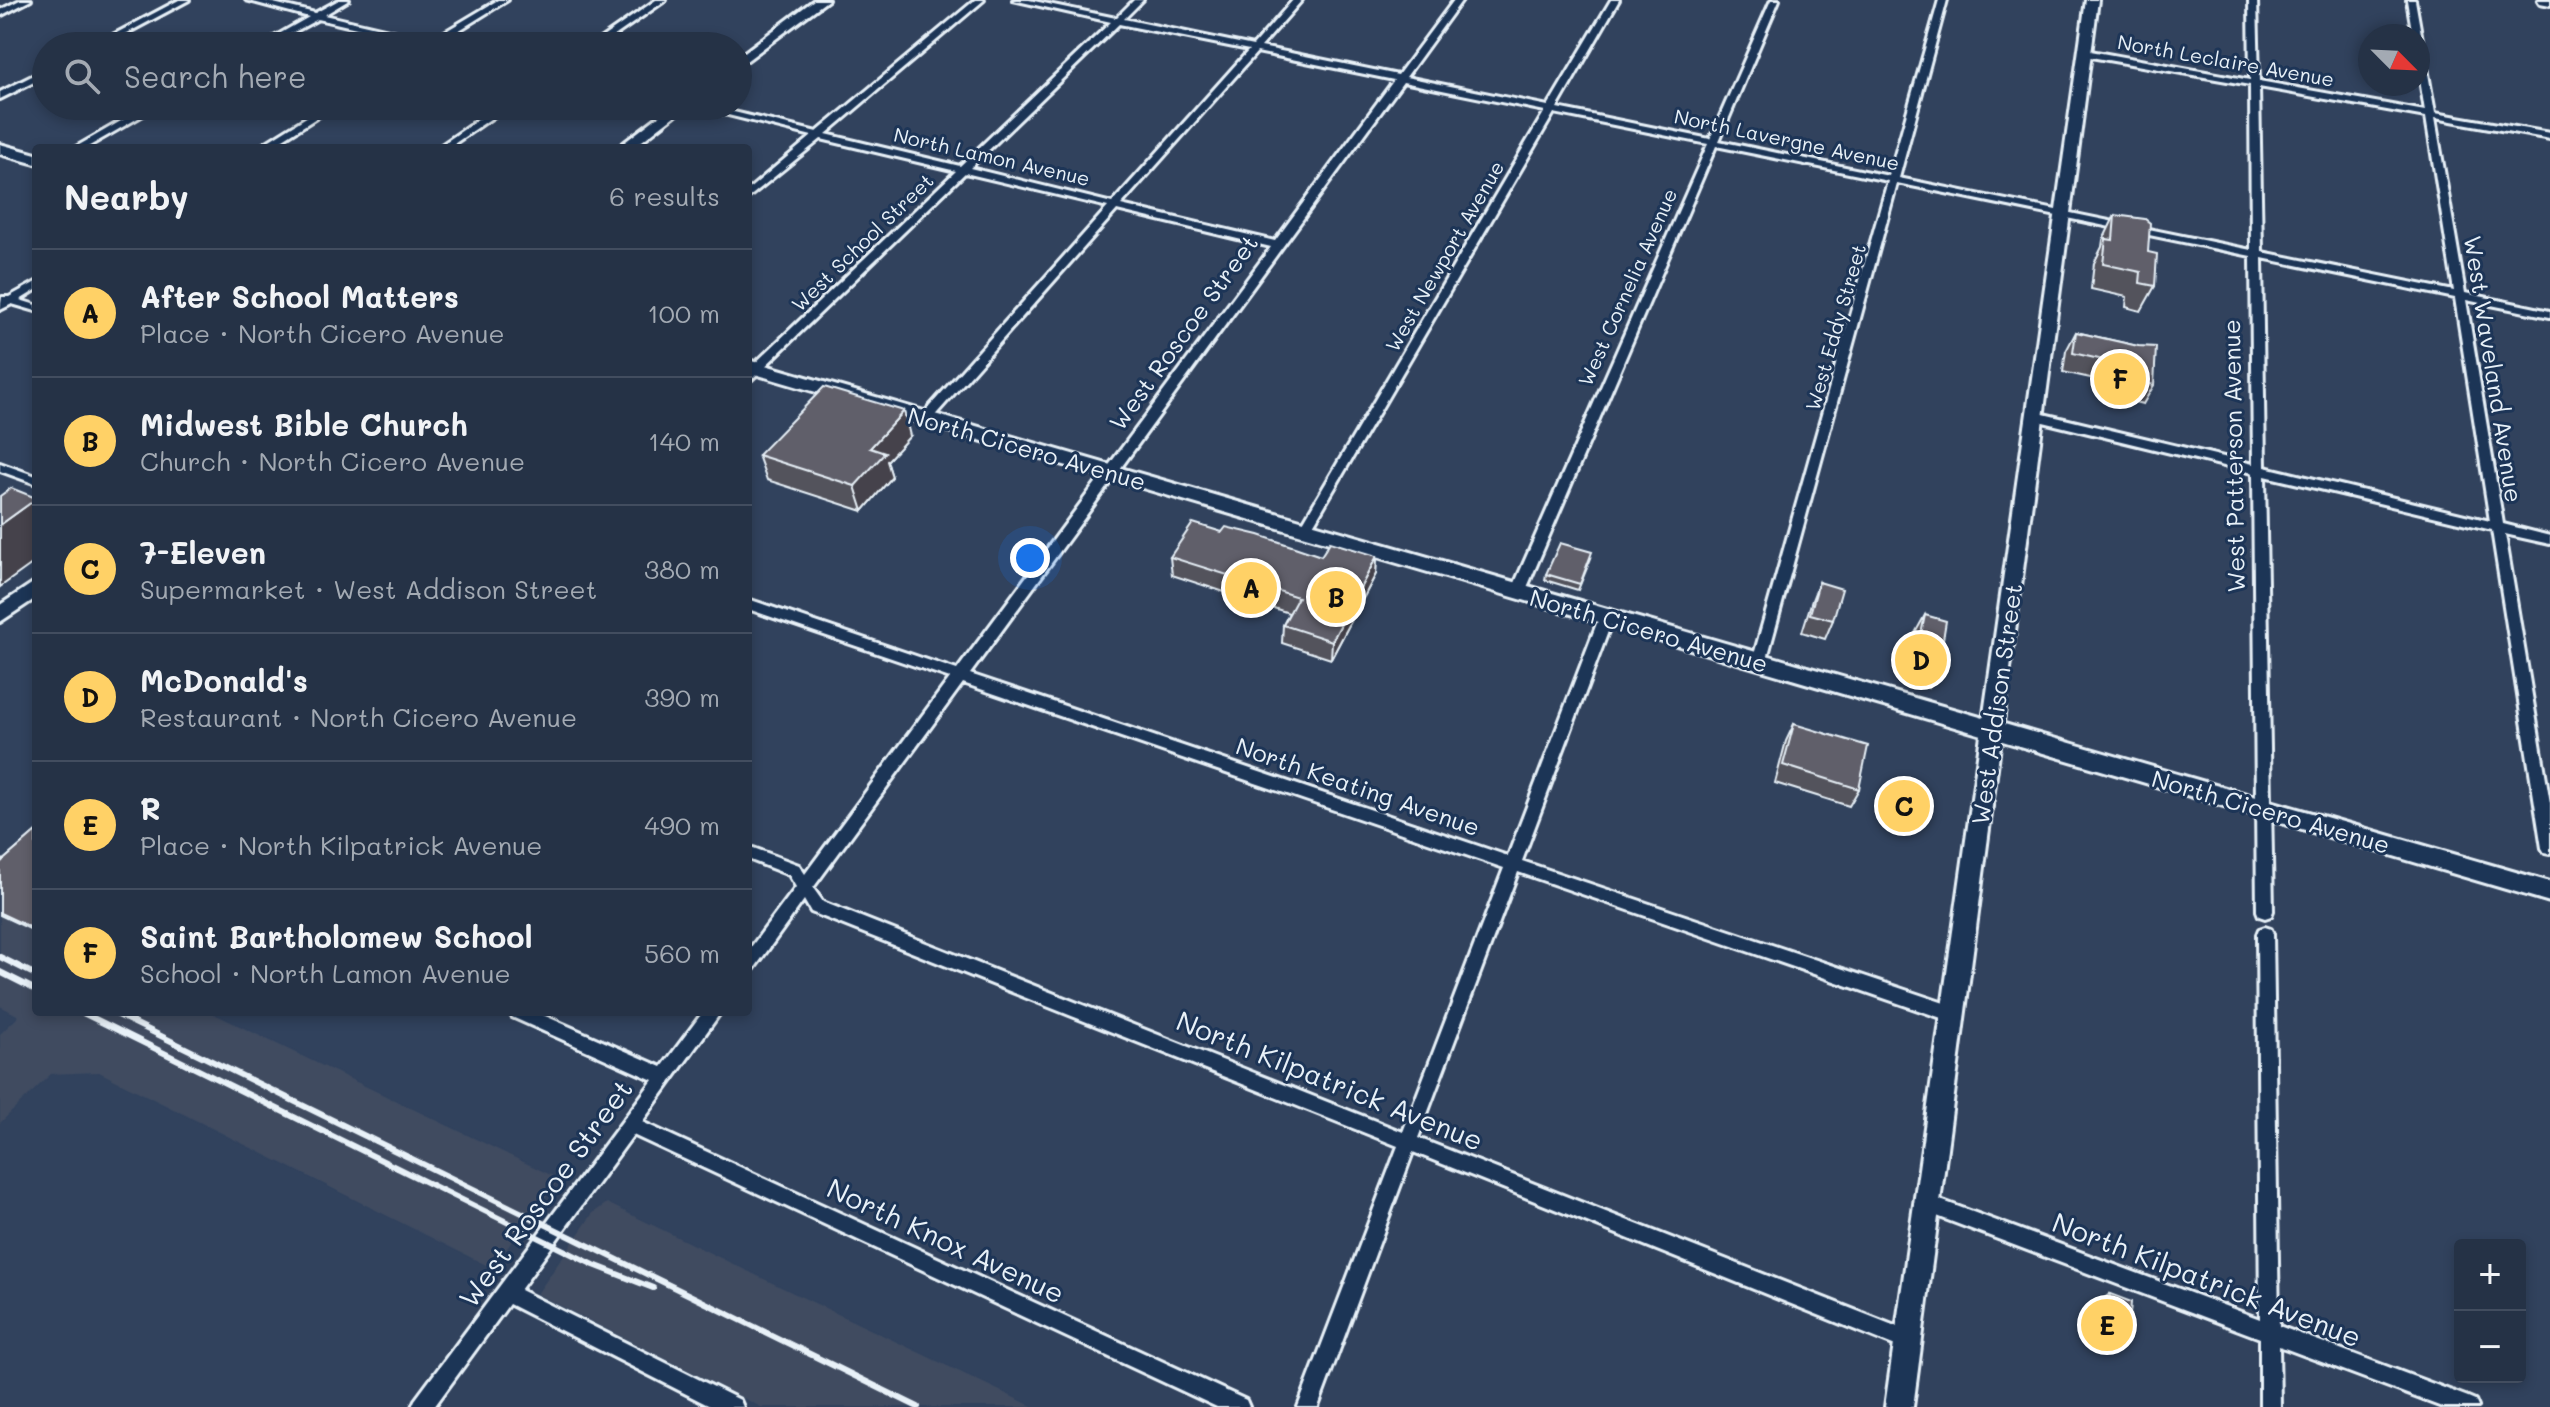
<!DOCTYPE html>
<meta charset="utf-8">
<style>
body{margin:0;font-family:Mali,sans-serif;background:#313e51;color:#f1f3f6}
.controls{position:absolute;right:24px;bottom:24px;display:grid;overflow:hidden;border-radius:8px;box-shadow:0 4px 12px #0003}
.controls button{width:72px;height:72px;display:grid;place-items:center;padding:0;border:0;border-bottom:2px solid #424d5f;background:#253246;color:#f1f3f6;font:40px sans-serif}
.compass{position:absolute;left:2358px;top:24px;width:72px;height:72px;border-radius:50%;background:#253246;box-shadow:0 4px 12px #0003;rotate:114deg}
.you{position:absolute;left:1030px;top:558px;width:28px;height:28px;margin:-20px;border:6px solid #fff;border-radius:50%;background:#1a73e8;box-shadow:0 0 0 12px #1a73e833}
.badge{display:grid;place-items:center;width:52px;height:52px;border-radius:50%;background:#ffd166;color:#111;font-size:26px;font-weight:700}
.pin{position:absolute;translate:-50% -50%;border:4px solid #fff;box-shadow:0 2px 8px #0006}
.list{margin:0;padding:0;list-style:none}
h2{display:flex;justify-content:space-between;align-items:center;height:104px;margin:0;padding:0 32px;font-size:34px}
h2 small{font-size:26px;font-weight:400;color:#a3aab3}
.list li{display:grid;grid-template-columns:52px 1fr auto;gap:24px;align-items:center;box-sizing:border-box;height:128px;padding:0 32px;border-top:2px solid #424d5f}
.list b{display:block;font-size:30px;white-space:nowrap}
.list p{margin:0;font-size:26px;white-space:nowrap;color:#a3aab3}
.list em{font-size:26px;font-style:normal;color:#a3aab3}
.icon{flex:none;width:44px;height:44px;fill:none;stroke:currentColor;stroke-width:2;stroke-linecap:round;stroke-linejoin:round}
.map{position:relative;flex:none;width:2550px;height:1407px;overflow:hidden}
.search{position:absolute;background:#253246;box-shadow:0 4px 12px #0003;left:32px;top:32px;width:720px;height:88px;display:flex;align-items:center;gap:20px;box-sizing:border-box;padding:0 28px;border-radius:44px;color:#a3aab3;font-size:30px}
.panel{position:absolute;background:#253246;box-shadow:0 4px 12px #0003;left:32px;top:144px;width:720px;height:872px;border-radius:8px}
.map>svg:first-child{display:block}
.built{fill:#3f4b61}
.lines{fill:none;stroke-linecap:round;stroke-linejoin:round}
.street-casing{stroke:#e8f1f8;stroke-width:6}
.secondary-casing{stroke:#e8f1f8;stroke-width:6}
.primary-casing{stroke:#e8f1f8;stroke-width:6}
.street{fill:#1d3557;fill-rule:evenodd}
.secondary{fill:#1d3557;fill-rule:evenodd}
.primary{fill:#1d3557;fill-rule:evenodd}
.rail{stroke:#e8f1f8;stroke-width:6}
.wall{fill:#53525c;stroke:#e8f1f8;stroke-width:2}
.shaded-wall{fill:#44424b;stroke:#e8f1f8;stroke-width:2}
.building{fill:#615f6b;stroke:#e8f1f8;stroke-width:2}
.labels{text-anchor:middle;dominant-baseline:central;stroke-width:6;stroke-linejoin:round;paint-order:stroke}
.far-street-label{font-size:20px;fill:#e8f1f8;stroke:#1d3557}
.street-label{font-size:24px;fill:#e8f1f8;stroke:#1d3557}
.near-street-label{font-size:28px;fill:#e8f1f8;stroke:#1d3557}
</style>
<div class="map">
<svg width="2550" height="1407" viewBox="0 0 2550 1407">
<rect width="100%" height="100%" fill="#31425d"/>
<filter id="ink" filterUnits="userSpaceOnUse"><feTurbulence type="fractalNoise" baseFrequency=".0125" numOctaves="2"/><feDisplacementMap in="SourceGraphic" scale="16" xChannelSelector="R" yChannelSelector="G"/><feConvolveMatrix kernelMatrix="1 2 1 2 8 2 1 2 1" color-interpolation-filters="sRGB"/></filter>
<g filter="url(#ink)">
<g class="built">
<polygon points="0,915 36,932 36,1012 210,1012 559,1179 492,1268 99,1072 51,1074 0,1123 0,1034 19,1016 0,1006"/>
<polygon points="607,1203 766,1280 1034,1407 761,1407 537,1294 593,1213"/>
</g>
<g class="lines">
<g class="street-casing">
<g id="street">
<polygon points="20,0 31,0 0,16 0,10"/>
<polygon points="179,0 189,0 103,46 92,46"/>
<polygon points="246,0 261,0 315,13 339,0 349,0 324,15 431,40 498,0 508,0 440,42 448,46 425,46 425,44 318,19 268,46 258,46 309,17"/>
<polygon points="656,0 666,0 600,46 590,46"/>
<path d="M 975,0 L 984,0 L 826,134 L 960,166 L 1111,22 L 1013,0 L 1029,0 L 1116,18 L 1134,0 L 1143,0 L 1124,19 L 1253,46 L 1293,0 L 1302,0 L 1261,47 L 1398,75 L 1454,0 L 1462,0 L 1406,77 L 1548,106 L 1611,0 L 1619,0 L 1557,108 L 1710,139 L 1771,0 L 1779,0 L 1719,141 L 1889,176 L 1939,0 L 1947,0 L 1899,178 L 2251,250 L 2250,85 L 2085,56 L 2081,53 L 2085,50 L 2250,80 L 2249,0 L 2257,0 L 2259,81 L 2425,111 L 2418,67 L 2418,36 L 2413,36 L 2407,0 L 2415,0 L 2435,113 L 2550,133 L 2550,139 L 2435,118 L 2465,293 L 2550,311 L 2550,317 L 2466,300 L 2503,524 L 2550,536 L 2550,544 L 2505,534 L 2550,803 L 2550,854 L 2545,853 L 2542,848 L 2492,530 L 2265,476 L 2273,911 L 2271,916 L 2265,918 L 2259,916 L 2257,911 L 2253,473 L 2035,420 L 2029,416 L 2035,412 L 2253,464 L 2251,256 L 1897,183 L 1766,662 L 1759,667 L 1752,662 L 1888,181 L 1716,146 L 1525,592 L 1518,597 L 1511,592 L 1708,144 L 1554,113 L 1309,532 L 1301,532 L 1299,529 L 1545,111 L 1403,82 L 970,674 L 1508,856 L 1599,618 L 1601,615 L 1611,615 L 1613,618 L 1522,861 L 1953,1006 L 1959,1009 L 1961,1014 L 1959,1019 L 1953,1022 L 1518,872 L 1418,1138 L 1908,1331 L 1915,1334 L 1918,1341 L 1915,1348 L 1908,1351 L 1413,1152 L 1318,1407 L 1298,1407 L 1398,1146 L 811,912 L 804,900 L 754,969 L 748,971 L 748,951 L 796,887 L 789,875 L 748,859 L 748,846 L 799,865 L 805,874 L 950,678 L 748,609 L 748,599 L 957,670 L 1271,247 L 1117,210 L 930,421 L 926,422 L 920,418 L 922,415 L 1108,207 L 965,173 L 752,379 L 748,380 L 748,370 L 956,171 L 821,139 L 748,198 L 748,190 L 812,136 L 692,106 L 709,106 L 817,132 ZM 1119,24 L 1249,50 L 1112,203 L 970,168 ZM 1257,52 L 1394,80 L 1275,241 L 1121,205 ZM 2259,87 L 2426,117 L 2454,291 L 2262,252 ZM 2262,258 L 2455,298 L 2490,521 L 2265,467 ZM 963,683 L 1504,868 L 1403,1132 L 823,902 L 813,888 Z"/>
<polygon points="46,69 46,76 0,99 0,92"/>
<polygon points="147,106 159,106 86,148 74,148"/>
<polygon points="324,106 335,106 269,148 257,148"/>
<polygon points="498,106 509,106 448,148 437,148"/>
<polygon points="36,282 36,290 20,300 36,305 36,311 12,304 0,310 2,297 9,297"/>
<polygon points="0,463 36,476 36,484 0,471"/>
<polygon points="2265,927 2271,929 2273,934 2279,1326 2468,1397 2475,1400 2478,1407 2442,1407 2279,1346 2280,1407 2260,1407 2260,1338 1921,1210 1918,1204 1921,1198 1927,1195 2260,1319 2257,934 2259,929"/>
<polygon points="510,1012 536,1012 662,1067 703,1012 721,1012 642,1122 1246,1400 1249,1407 1217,1407 633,1135 520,1290 740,1400 743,1407 712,1407 509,1304 434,1407 412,1407 415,1400 653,1080 512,1017"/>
</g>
</g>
<g class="secondary-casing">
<g id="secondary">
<polygon points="814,0 828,0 738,67 738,57"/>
<polygon points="2086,0 2098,0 1913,1407 1885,1407"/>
<polygon points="2538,0 2550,0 2550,5 2540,3"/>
<polygon points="672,106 687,106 633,148 617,148"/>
<polygon points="36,581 36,598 0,622 0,605"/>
</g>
</g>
<g class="primary-casing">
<g id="primary">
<polygon points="0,144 36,154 36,164 0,154"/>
<polygon points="748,360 2550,882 2550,902 748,372"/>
</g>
</g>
<use href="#street" class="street"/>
<use href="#secondary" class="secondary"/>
<use href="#primary" class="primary"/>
<g class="rail">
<polyline points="0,957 36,975"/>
<polyline points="0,972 36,990"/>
<polyline points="81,1012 594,1265 653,1288"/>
<polyline points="112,1012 918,1407"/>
</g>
</g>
<g class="wall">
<polygon points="2115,215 2148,252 2155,286 2141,311 2126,307 2127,297 2091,289 2094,263 2102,247 2103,240"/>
<polygon points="2076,332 2138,346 2154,385 2143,404 2126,400 2127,386 2063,372 2066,351"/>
<polygon points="910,436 887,461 892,477 863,511 767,480 758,455"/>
<polygon points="1222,532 1321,556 1377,556 1376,574 1331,659 1282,643 1283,625 1289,613 1172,575 1170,557"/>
<polygon points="1591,558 1578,590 1545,580 1546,574"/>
<polygon points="1819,582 1833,620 1825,639 1802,632 1812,600"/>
<polygon points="1925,615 1938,670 1928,688 1906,681 1915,633"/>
<polygon points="1794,724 1859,789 1849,806 1775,783 1786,741"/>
<polygon points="36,832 36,932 0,915 0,863"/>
<polygon points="2110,1294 2128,1342 2116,1350 2095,1341 2098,1302"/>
</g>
<g class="shaded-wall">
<polygon points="904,411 910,436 887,461 892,477 863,511 855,486 870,448"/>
<polygon points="36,499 36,561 0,587 0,525"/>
<polygon points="1377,556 1376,574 1331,659 1332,641"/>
</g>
<g class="building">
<polygon points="2115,215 2145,219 2150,223 2148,252 2157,254 2155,286 2140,283 2141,272 2103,264 2106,239 2113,240"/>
<polygon points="2076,332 2138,346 2156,347 2154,385 2137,381 2138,368 2073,353"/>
<polygon points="824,387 904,411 870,448 885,453 855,486 758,455"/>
<polygon points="11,488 36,498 36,499 0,525 0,496"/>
<polygon points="1193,523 1222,532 1226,527 1259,535 1321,556 1330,542 1377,556 1332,641 1283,625 1298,597 1170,557"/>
<polygon points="1560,543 1592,552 1580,584 1546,574"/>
<polygon points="1819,582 1842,589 1833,620 1810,614"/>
<polygon points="1925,615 1946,621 1938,670 1915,663"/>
<polygon points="1794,724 1868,746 1859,789 1783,765"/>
<polygon points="36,832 36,930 0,913 0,863"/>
<polygon points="2110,1294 2131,1302 2128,1342 2106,1333"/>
</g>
</g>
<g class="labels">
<g class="far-street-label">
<text transform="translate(2226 60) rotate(10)">North Leclaire Avenue</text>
<text transform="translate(1787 139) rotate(12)">North Lavergne Avenue</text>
<text transform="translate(992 156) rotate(13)">North Lamon Avenue</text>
<text transform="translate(862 242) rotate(-44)">West School Street</text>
<text transform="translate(1444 256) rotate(-60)">West Newport Avenue</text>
<text transform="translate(1627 287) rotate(-66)">West Cornelia Avenue</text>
<text transform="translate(1835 327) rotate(-74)">West Eddy Street</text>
</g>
<g class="street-label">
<text transform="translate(1183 332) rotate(-54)">West Roscoe Street</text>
<text transform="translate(2494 369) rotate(81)">West Waveland Avenue</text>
<text transform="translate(1027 448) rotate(16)">North Cicero Avenue</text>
<text transform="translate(2233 456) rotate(-91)">West Patterson Avenue</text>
<text transform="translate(1649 630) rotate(16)">North Cicero Avenue</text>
<text transform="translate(1996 704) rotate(-82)">West Addison Street</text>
<text transform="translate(1358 786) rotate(19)">North Keating Avenue</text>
<text transform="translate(2271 811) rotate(16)">North Cicero Avenue</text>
</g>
<g class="near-street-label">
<text transform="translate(1330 1080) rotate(22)">North Kilpatrick Avenue</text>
<text transform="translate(545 1193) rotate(-54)">West Roscoe Street</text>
<text transform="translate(946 1240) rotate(25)">North Knox Avenue</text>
<text transform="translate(2207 1279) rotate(21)">North Kilpatrick Avenue</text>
</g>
</g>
</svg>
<div class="controls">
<button>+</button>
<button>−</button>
</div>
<svg class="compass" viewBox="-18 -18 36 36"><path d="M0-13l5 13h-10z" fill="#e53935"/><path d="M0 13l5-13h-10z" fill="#a3aab3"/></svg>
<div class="you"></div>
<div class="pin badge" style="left:1251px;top:588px">A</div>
<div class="pin badge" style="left:1336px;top:597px">B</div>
<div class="pin badge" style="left:1904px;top:806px">C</div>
<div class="pin badge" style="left:1921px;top:660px">D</div>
<div class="pin badge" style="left:2107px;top:1325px">E</div>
<div class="pin badge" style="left:2120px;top:379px">F</div>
<div class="search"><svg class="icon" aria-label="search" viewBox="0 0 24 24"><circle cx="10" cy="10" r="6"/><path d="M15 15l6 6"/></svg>Search here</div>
<section class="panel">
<h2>Nearby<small>6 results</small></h2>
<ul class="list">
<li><span class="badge">A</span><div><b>After School Matters</b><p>Place · North Cicero Avenue</p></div><em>100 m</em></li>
<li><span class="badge">B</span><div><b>Midwest Bible Church</b><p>Church · North Cicero Avenue</p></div><em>140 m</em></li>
<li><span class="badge">C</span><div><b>7-Eleven</b><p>Supermarket · West Addison Street</p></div><em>380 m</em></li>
<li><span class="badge">D</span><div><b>McDonald's</b><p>Restaurant · North Cicero Avenue</p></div><em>390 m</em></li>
<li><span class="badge">E</span><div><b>R</b><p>Place · North Kilpatrick Avenue</p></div><em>490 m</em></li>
<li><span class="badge">F</span><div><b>Saint Bartholomew School</b><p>School · North Lamon Avenue</p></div><em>560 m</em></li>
</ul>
</section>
</div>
